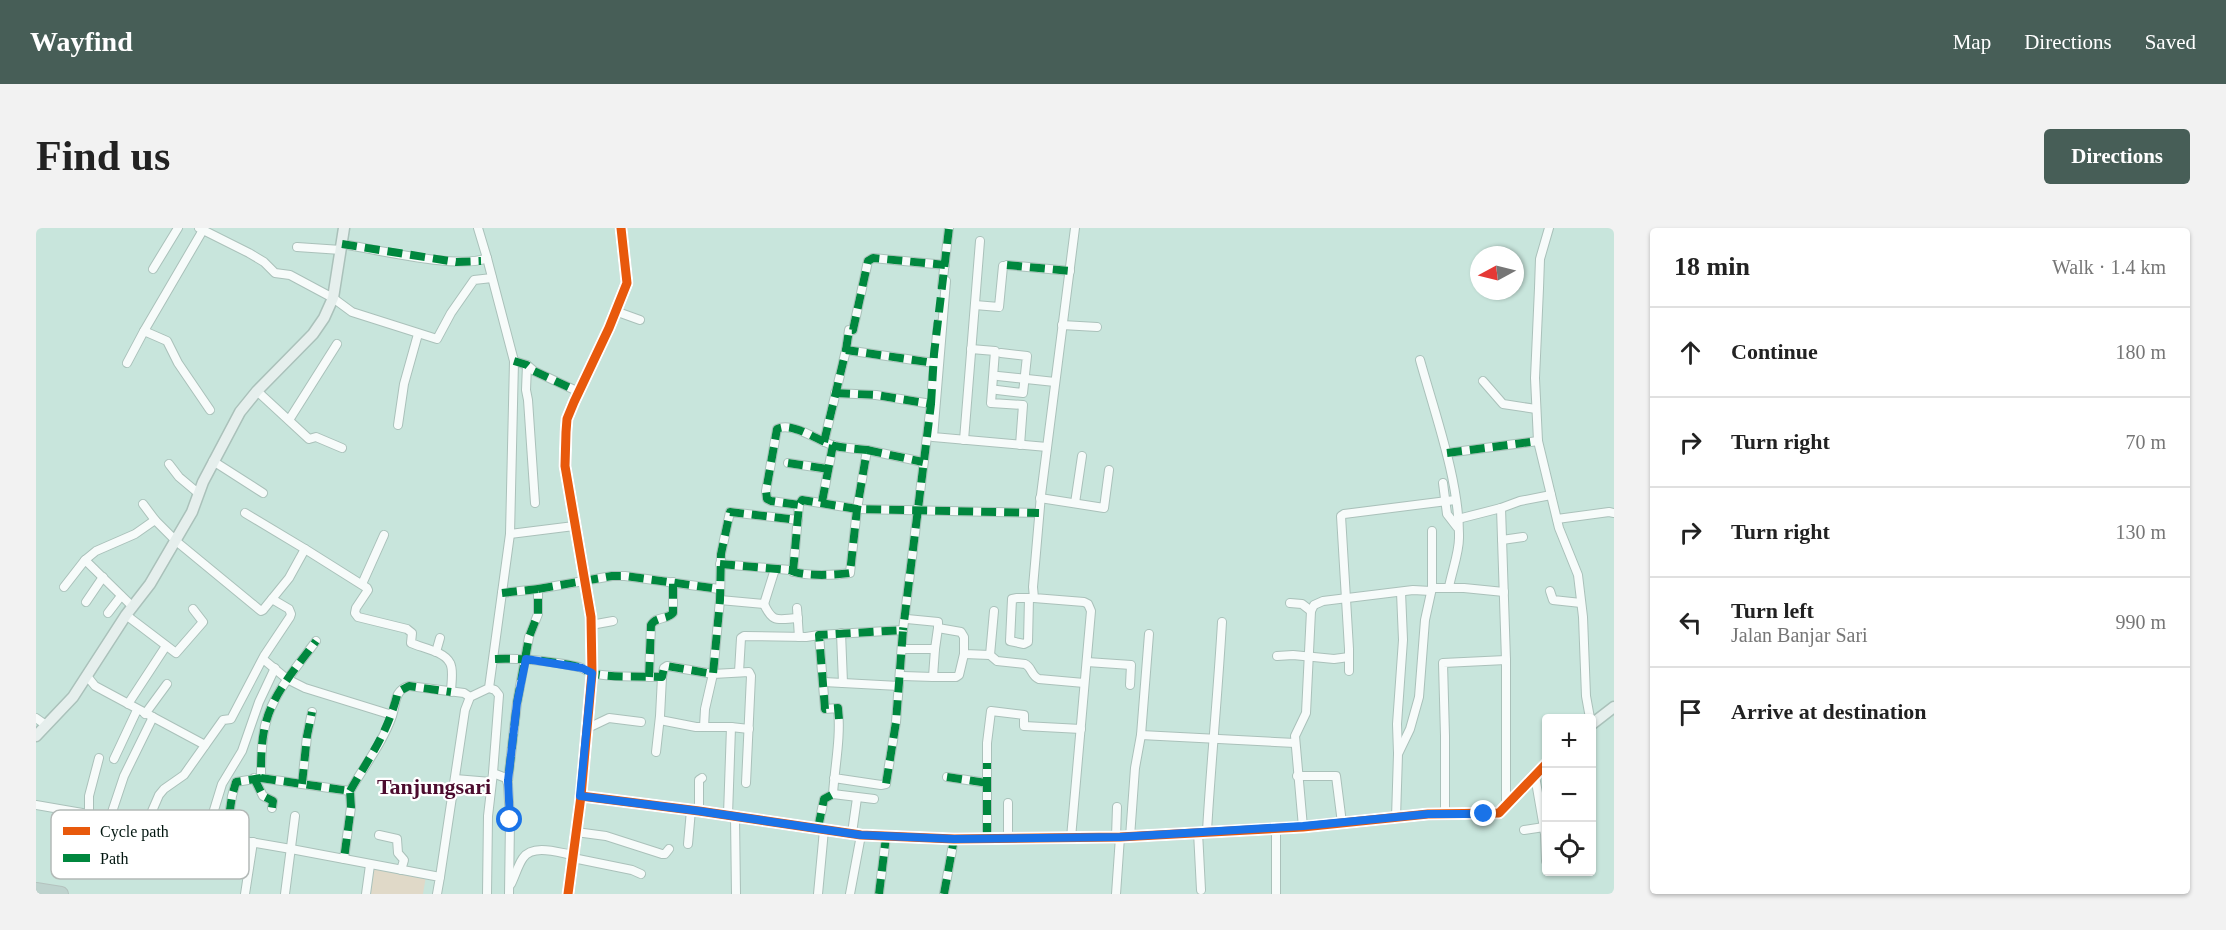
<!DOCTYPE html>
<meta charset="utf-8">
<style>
body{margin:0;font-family:Georgia,serif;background:#f2f2f2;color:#222}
.controls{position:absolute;right:18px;bottom:18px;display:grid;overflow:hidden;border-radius:6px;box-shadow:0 2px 4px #0004}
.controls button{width:54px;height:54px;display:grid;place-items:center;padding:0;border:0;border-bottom:2px solid #e0e0e0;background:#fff;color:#222;font:30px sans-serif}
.compass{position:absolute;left:1434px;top:18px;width:54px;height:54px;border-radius:50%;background:#fff;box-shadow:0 2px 4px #0004;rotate:263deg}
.stop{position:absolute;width:18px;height:18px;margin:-14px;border:4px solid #1a73e8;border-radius:50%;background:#fff}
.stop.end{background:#1a73e8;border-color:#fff;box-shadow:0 2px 6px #0008}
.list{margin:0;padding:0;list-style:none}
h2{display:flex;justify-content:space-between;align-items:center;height:78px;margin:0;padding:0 24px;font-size:26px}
h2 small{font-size:20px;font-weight:400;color:#767676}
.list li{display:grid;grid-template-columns:39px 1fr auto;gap:18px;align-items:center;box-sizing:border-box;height:90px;padding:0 24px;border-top:2px solid #e0e0e0}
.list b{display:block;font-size:22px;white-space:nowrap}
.list p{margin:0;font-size:20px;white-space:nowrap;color:#767676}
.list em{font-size:20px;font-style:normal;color:#767676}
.icon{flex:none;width:33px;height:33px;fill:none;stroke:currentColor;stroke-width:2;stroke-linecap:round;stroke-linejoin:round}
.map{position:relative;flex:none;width:1578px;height:666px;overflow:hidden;border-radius:6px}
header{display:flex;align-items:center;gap:36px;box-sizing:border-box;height:84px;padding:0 30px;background:#475e57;color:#fff}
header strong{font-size:28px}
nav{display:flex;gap:33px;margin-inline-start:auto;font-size:21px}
.intro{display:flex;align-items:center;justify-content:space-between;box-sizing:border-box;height:144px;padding:0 36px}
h1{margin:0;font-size:42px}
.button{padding:15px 27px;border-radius:6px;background:#475e57;color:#fff;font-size:21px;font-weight:700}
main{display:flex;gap:36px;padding:0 36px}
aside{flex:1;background:#fff;border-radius:6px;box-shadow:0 2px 4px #0004}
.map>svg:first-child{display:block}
.green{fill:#e0d9c8}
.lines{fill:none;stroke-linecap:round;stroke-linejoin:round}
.street-casing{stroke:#aac1ba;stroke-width:10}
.secondary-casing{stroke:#aac1ba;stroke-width:13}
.highway-casing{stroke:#b4c2be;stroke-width:16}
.street{stroke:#f7fbfa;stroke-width:8}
.secondary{stroke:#e6efed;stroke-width:10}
.highway{stroke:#bed3ce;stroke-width:14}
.quiet{stroke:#00873e;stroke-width:8;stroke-dasharray:15 8;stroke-linecap:butt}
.cycleway-casing{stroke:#fff;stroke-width:13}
.cycleway{stroke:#e8590c;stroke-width:9}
.route{stroke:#1a73e8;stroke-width:8}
.labels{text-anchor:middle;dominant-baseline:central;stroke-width:4.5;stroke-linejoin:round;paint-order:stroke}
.district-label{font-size:22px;font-weight:bold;fill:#4c0c2e;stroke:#fff}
.key{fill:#fff;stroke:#b3b9b7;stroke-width:1.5}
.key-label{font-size:16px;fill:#01150f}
</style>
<header>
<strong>Wayfind</strong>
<nav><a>Map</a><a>Directions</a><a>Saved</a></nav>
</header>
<div class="intro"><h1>Find us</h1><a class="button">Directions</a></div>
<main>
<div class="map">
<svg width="1578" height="666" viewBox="0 0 1578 666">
<rect width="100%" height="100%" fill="#c8e5dc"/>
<polygon class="green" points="336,638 390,648 387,666 331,666"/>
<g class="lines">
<g class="street-casing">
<g id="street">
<polyline points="163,0 213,25 228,34 239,45 254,47 297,70 316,84 401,111 415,85 438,52 456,50"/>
<polyline points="1513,0 1504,31 1503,60 1499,150 1502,213 1523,300 1542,347 1547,389 1550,468 1554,490"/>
<path d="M 306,16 C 338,21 424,42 451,30"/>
<polyline points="261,19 305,22"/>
<polyline points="971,37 1034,43"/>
<polyline points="117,41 142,0"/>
<polyline points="910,53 897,209 1011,219"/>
<polyline points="906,58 913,0"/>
<polyline points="939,77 963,79 967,38"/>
<polyline points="579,83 604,92"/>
<polyline points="1026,97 1061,99"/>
<polyline points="108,103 131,113 142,135 174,182"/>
<polyline points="935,121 959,123 955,175 987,177 984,217"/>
<polyline points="810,122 813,102 817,102 832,33 837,30 909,37"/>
<path d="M 1384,132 C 1399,186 1424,255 1423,310 C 1423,325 1416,343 1413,359"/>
<polyline points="478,133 491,137 498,143 543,164"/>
<polyline points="91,135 108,103 167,2"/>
<polyline points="491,137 490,162 492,172 499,275"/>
<polyline points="962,148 1019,154"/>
<polyline points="1447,153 1467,176 1500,181"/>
<polyline points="896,159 902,96"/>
<polyline points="961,162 987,165 991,128 965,125"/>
<polyline points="221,163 273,211 280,209 306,220"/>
<polyline points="799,165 840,167 895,176 867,402"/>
<polyline points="253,192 301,116"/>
<polyline points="362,197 368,156 382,106"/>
<polyline points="928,212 944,13"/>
<polyline points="788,214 810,122 898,135"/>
<polyline points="831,222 887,234"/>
<polyline points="1411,225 1502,213"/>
<polyline points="177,233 227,265"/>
<polyline points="752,235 792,241"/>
<polyline points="133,236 143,249 162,265"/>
<polyline points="1407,255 1411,286 1421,299"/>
<polyline points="1004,270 1068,280 1073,242"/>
<polyline points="786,274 797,217"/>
<polyline points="1039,275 1046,228"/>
<polyline points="107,276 119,292"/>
<polyline points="1465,280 1470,432 1470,579"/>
<polyline points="209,285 269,321"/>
<polyline points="1422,291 1465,280 1484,273 1515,267"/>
<polyline points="1521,291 1573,284 1578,285"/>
<polyline points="474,306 538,298"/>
<polyline points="1466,312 1487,309"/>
<path d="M 49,332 L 60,323 L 99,306 L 119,292 L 140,313 L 225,383 L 227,382 L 253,350 L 269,321 L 331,360 L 332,362 L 320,380 L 319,385 L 322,389 L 371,401 L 376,405 L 375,415 C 386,420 408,423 414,435 C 418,442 415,456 415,464"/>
<path d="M 684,336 L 754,342 C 766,349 801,347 814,345 L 821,281 L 831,222 C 821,221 809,220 799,218 C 783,214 757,193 741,201 L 730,263 L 731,271 L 735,273 L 763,277"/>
<polyline points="757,344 763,277 766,272 821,281 1003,285"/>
<polyline points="326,356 348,307"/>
<polyline points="28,359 49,332 97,379"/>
<polyline points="1396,360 1428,360 1468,364"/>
<polyline points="502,361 576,348 589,348 683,361"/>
<polyline points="1514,363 1517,372 1545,375"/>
<polyline points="466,365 502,361 502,386 493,409 481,475 472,553"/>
<polyline points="993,370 992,414 988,416 974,413 976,371 981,370 998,370"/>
<polyline points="684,372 728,376 739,341"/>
<polyline points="50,374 67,349"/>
<polyline points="1254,375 1266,376 1275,383"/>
<path d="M 728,376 C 737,396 742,391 762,390"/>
<polyline points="761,380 763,409"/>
<polyline points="72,385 85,368"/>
<polyline points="90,387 140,425 167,394 157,381"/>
<polyline points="871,391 902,394 902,400"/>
<polyline points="555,397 577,393"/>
<polyline points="805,405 807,455"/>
<polyline points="869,421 899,421 897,449 920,449 923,447 928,426"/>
<path d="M 899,421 L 902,400 L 925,404 L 928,409 L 928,426 L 954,427 L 961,433 L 989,436 C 996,439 995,448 1003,451 L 1048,455"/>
<polyline points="400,424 404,410"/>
<polyline points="954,427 958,383"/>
<polyline points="1241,428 1257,427 1298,431 1313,429"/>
<polyline points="227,431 251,451 269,460 356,487"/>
<path d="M 459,431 C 486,430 515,433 543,439 C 547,440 551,443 555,445 C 573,450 607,448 626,449 L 628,440 L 631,438 L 677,446 L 684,372 L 685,326 L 694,284 L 762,292"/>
<polyline points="1051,434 1095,437 1094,457"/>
<polyline points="1313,443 1313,421 1305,288 1308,286 1419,272"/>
<polyline points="703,444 705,410 708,408 770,409 783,407"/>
<polyline points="51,448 59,458 169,517"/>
<polyline points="867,448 897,449"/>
<path d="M 613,449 L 615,397 C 620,388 631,392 637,385 L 637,354"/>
<polyline points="788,454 863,458"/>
<polyline points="453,460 459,462 463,467 457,545 470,550 472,556 474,592 473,666"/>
<polyline points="92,476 130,418"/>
<polyline points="109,486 131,456"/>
<polyline points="0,490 10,497"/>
<polyline points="624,492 660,499 695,499 692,587"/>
<polyline points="668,499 669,481 677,446 713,444 715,448 710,555"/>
<polyline points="695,499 713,501"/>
<polyline points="552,500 573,490 605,494"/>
<polyline points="1105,507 1259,515"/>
<polyline points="620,524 624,488 626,449"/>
<polyline points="1362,525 1361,496 1367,412 1365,364"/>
<polyline points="78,531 101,482"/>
<polyline points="1261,548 1300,548 1306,595"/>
<polyline points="1499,548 1509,606 1510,633"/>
<polyline points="911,549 951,555"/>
<polyline points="218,550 227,568 237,573 236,580"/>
<polyline points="225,550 314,563 315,579 308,631"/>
<polyline points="419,551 455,554"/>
<polyline points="266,556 271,508 276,484"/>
<path d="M 314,563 C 328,538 346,516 356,488 C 360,476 358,462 373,458 L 428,465 L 434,469"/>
<path d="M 797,566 C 799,536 805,510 802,480 L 789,481 L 783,407 L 867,402 L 860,494 L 850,556 L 845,557 L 798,550"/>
<polyline points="972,575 972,611"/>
<polyline points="0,577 255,621 404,649 401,666"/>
<polyline points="663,583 663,552 666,550"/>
<polyline points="53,586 53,568 63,530"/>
<polyline points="1409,586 1409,508 1407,435 1470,432"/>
<polyline points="699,588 700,666"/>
<polyline points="74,590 88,548 117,489"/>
<polyline points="1360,590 1362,526 1374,501 1383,469 1389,392 1396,360 1396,303"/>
<polyline points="110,597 123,567 128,561 148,547 187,492 195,491 228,428 254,389 255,386 253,381 236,371"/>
<polyline points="1267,599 1259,508 1270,485 1275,383 1278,377 1287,373 1377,362 1395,363"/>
<polyline points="782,600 788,571 797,566 838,571"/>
<polyline points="1488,602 1508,599"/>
<path d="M 1171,603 C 1175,534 1182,464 1186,394"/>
<polyline points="540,604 570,608 626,626 629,626 633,621"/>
<polyline points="1162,604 1165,662"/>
<polyline points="171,605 186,556 206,523 223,474 239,440"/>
<polyline points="816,605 821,570"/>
<polyline points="343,607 361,611 362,625 368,632 365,642"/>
<path d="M 190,609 L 196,568 L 200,554 L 225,550 C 225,533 225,515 229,498 C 236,466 261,439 280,413"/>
<polyline points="1080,609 1081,579"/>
<polyline points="1094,609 1099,540 1105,507 1113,406"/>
<polyline points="951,610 951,515 955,483 988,487 988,498 1045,501"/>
<polyline points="1035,610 1055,383 1052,376 1048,374 998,370 997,359 1005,267 1039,0"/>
<polyline points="652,616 655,582"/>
<polyline points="537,630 596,642 605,646"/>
<polyline points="404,649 429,482 434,469 453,460 474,306 478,133 451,30 442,0"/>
<path d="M 475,656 C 479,648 482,637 487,630 C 497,615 524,625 537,627"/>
<polyline points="209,666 217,614"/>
<polyline points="249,666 259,588"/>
<polyline points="330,666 334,637"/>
<polyline points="451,666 452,588 457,545"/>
<polyline points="782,666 788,602"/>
<polyline points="814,666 825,607"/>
<polyline points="843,666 850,609"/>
<polyline points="908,666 918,611"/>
<polyline points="1080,666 1084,609"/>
<polyline points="1240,666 1240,600"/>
</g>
</g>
<g class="secondary-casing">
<g id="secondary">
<polyline points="1556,496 1578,479"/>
<polyline points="0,508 37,469 90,387 114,356 156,284 167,254 204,184 221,163 277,106 288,90 297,70 308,0"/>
<polyline points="545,568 663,583 825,607 918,611 1084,609 1267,599 1392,586 1463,585 1510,536"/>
<polyline points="532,666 545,568 556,445 555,389 529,238 530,204 531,191 538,174 573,100 591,55 585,0"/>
</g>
</g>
<g class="highway-casing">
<polyline id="highway" points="0,662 25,666"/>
</g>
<use href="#street" class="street"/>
<use href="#secondary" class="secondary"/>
<use href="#highway" class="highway"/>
<g class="quiet">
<polyline points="306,16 420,34 445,33"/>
<polyline points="971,37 1034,43"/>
<polyline points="810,122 813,102 817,102 832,33 837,30 909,37"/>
<polyline points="478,133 491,137 498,143 543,164"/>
<polyline points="799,165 840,167 895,176 867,402"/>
<polyline points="895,176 898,126 913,0"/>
<polyline points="788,214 810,122 898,135"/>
<polyline points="831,222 887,234"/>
<polyline points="1411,225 1502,213"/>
<polyline points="752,235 792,241"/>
<polyline points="786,274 797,217"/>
<path d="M 684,336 L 754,342 C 766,349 801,347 814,345 L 821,281 L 831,222 C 821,221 809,220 799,218 C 783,214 757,193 741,201 L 730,263 L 731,271 L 735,273 L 763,277"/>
<polyline points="757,344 763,277 766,272 821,281 1003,285"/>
<polyline points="502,361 576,348 589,348 683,361"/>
<polyline points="466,365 502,361 502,386 493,409 481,475 472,553"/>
<path d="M 459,431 C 486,430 515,433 543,439 C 547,440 551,443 555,445 C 573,450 607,448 626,449 L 628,440 L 631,438 L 677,446 L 684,372 L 685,326 L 694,284 L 762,292"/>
<path d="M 613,449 L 615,397 C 620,388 631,392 637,385 L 637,354"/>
<polyline points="803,491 802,480 789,481 783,407 867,402 860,494 850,556"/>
<polyline points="911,549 951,555"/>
<polyline points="218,550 227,568 237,573 236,580"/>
<polyline points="225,550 314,563 315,579 308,631"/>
<polyline points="266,556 271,508 276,484"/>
<path d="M 314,563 C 335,526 351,507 362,464 L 373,458 L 415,464"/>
<polyline points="782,600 788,571 797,566"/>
<path d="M 190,609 L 196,568 L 200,554 L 225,550 C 225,533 225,515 229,498 C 236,466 261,439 280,413"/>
<polyline points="951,610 951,535"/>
<polyline points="843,666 850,609"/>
<polyline points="908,666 918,611"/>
</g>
<g class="cycleway-casing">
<g id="cycleway">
<polyline points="545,568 663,583 825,607 918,611 1084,609 1267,599 1392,586 1463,585 1510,536"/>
<polyline points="532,666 545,568 556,445 555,389 529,238 530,204 531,191 538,174 573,100 591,55 585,0"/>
</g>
</g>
<use href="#cycleway" class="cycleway"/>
</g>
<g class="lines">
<polyline class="route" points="474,592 472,553 481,475 490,431 546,440 556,445 544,568 663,583 825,607 918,611 1084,609 1267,598 1392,586 1448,586"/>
</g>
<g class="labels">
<g class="district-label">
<text x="398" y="558">Tanjungsari</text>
</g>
</g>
<rect x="15" y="582" width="198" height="69" rx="9" class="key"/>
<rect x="27" y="599" width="27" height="8" fill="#e8590c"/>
<rect x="27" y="626" width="27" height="8" fill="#00873e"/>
<g class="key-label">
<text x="64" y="609">Cycle path</text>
<text x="64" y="636">Path</text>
</g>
</svg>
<div class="controls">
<button>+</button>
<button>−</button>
<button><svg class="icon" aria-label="locate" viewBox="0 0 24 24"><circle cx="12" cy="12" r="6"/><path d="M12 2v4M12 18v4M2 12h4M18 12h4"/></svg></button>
</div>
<svg class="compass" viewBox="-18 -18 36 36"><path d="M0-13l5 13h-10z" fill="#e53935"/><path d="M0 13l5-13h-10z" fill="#767676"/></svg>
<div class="stop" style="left:474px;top:592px"></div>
<div class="stop end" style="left:1448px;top:586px"></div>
</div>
<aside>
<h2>18 min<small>Walk · 1.4 km</small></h2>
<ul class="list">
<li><svg class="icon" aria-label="ahead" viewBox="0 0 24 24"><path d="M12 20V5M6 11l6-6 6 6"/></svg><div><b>Continue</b></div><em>180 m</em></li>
<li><svg class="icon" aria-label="right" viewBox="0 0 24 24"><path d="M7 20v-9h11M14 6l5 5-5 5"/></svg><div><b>Turn right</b></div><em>70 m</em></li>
<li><svg class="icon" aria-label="right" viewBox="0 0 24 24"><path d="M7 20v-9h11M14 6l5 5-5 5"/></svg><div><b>Turn right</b></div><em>130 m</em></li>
<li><svg class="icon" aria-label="left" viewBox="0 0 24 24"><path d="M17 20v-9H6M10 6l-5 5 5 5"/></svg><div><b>Turn left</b><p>Jalan Banjar Sari</p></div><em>990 m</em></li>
<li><svg class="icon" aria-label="arrive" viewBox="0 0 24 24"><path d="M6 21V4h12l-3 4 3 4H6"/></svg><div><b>Arrive at destination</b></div></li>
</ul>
</aside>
</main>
